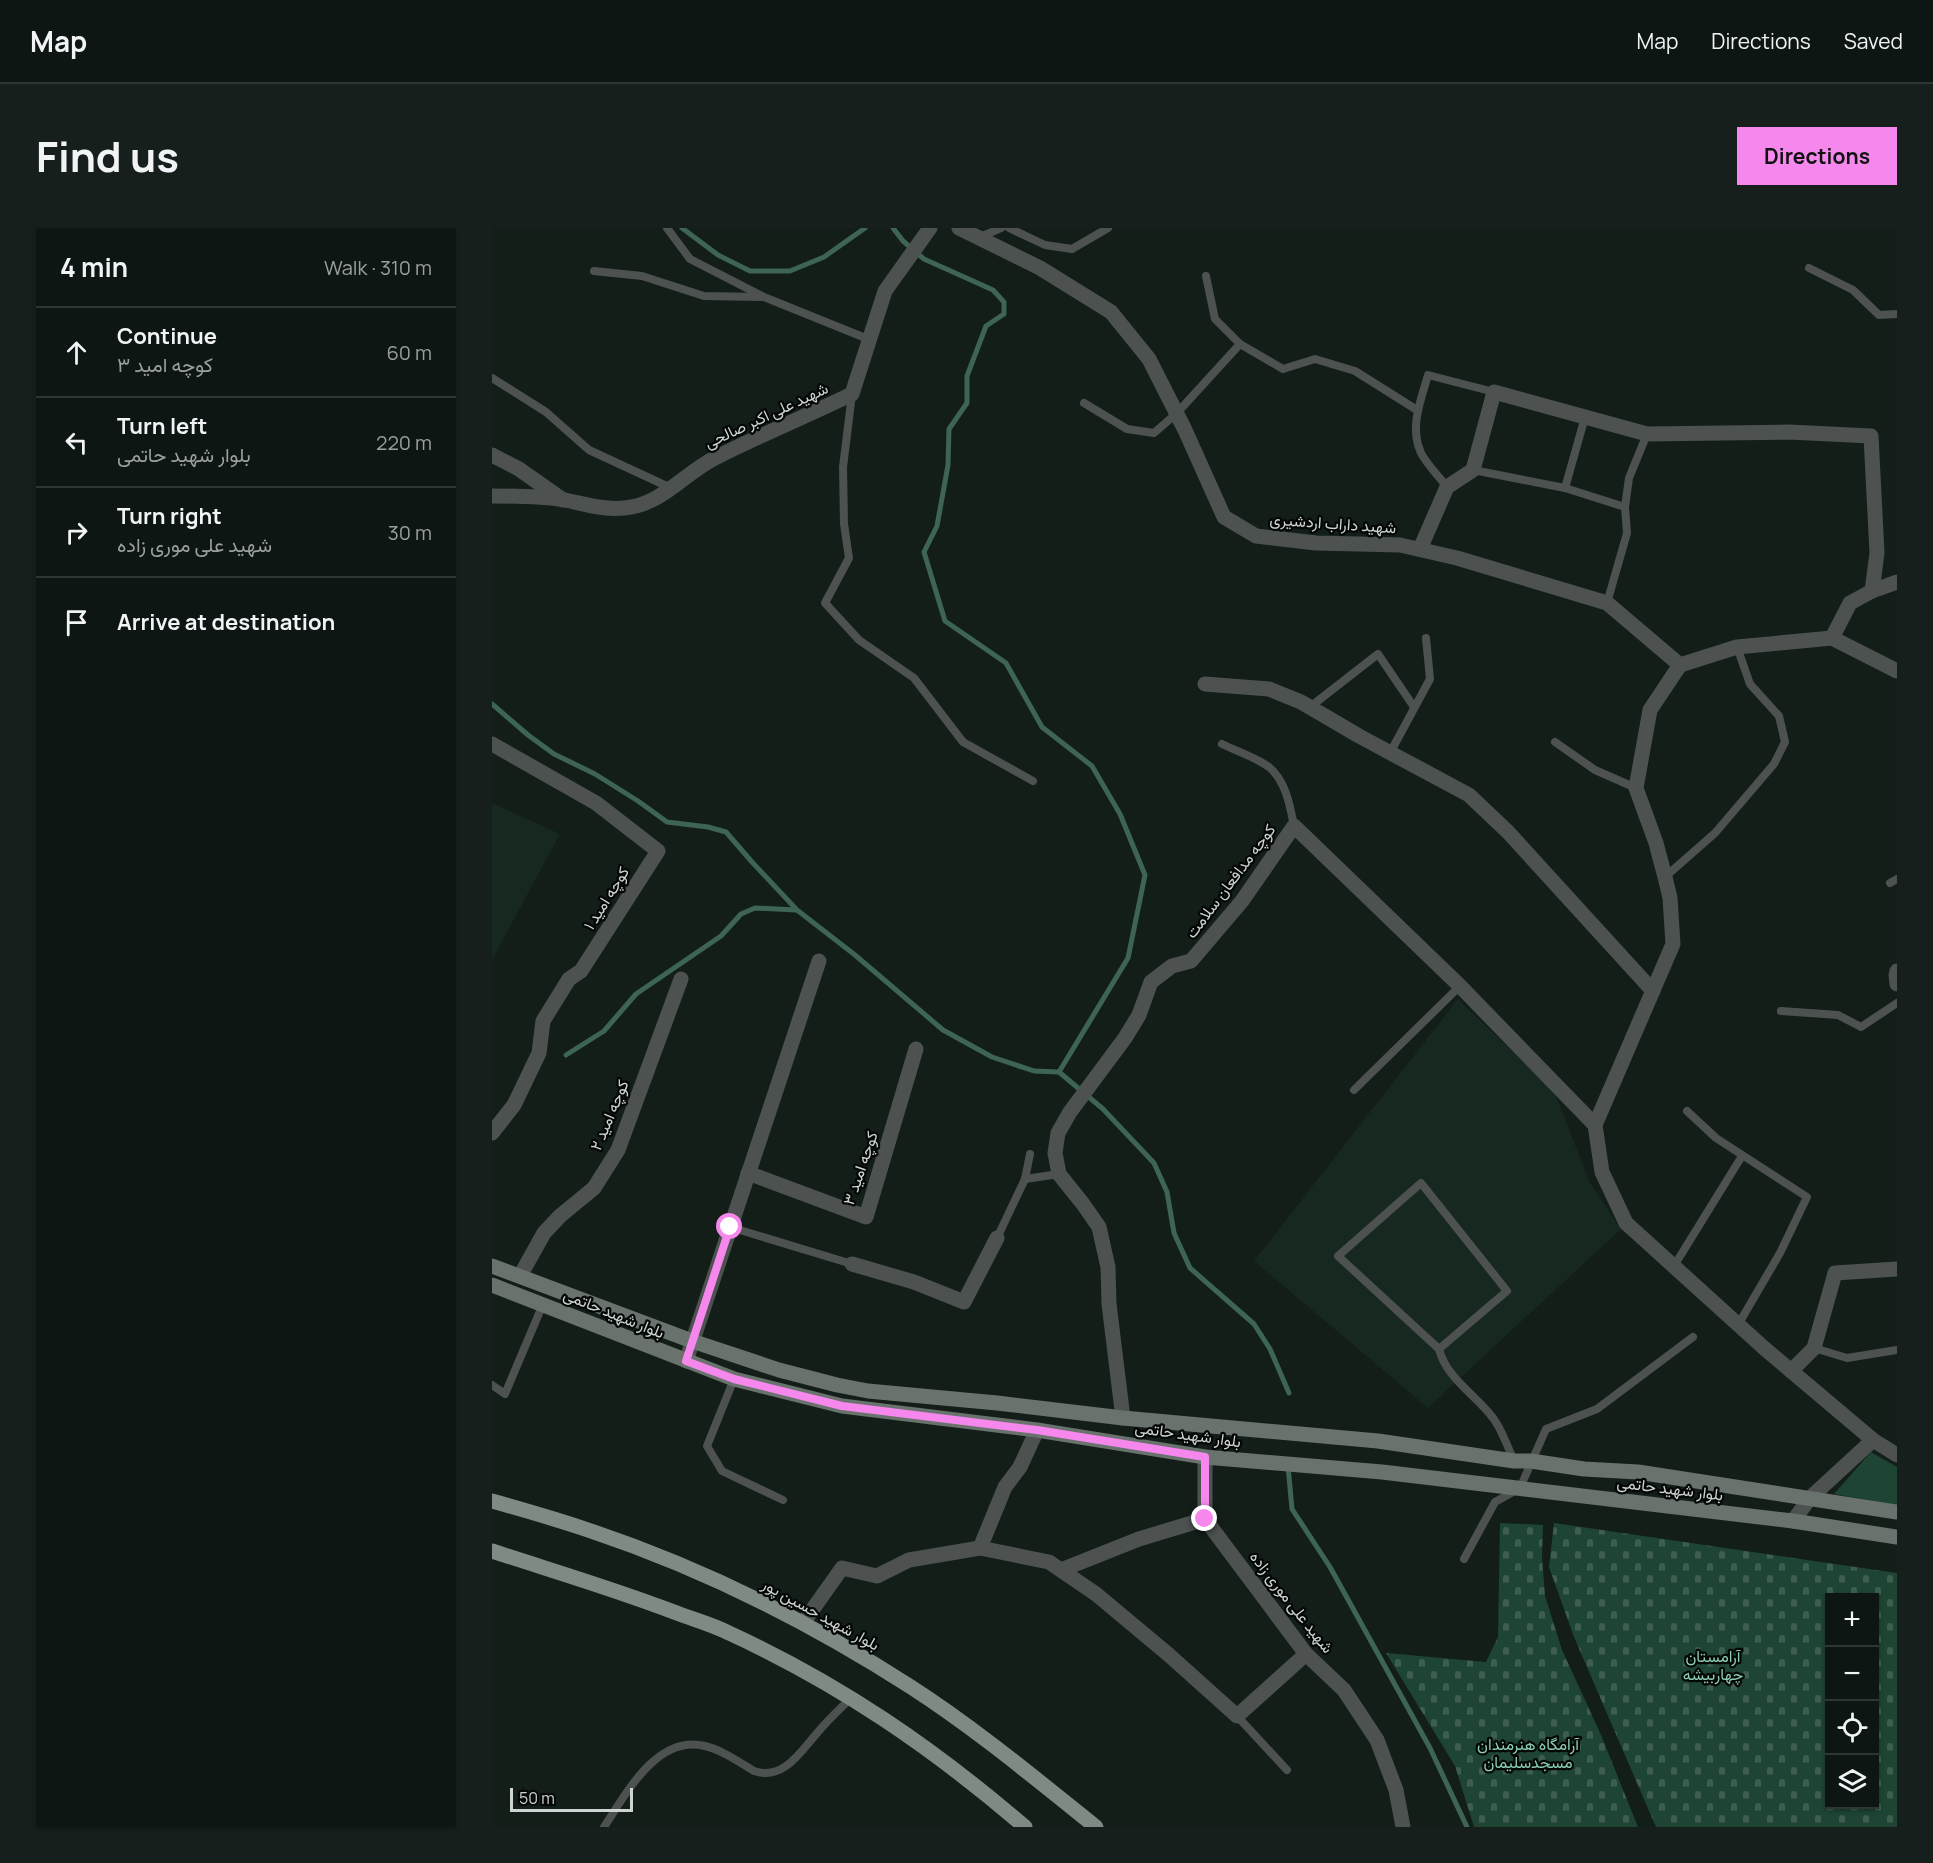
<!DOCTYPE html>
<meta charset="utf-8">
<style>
body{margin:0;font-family:Manrope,Vazirmatn,sans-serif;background:#171f1c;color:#f1f3f6}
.controls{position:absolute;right:18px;bottom:18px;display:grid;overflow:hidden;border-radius:0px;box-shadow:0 2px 4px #0004}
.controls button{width:54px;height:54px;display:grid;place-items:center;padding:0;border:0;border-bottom:2px solid #2e3533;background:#0e1613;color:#f1f3f6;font:30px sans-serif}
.scale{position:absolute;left:18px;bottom:15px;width:123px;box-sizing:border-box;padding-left:6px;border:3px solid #cdd4d1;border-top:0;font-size:16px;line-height:21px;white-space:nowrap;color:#cdd4d1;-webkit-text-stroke:4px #040705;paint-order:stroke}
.stop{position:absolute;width:18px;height:18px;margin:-14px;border:4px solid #f688ed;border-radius:50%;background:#fff}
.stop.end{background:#f688ed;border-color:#fff;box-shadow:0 2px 6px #0008}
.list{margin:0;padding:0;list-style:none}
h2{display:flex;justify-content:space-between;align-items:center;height:78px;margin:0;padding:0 24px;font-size:26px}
h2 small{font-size:20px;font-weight:400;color:#9b9fa0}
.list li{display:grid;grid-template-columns:39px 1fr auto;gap:18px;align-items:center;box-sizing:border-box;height:90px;padding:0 24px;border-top:2px solid #2e3533}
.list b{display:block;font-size:22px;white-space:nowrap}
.list p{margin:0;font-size:20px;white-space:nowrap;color:#9b9fa0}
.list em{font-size:20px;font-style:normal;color:#9b9fa0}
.icon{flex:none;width:33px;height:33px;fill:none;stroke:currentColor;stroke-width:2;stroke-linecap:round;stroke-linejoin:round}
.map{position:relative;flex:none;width:1405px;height:1599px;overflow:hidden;border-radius:0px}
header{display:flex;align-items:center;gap:36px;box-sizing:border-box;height:84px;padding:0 30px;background:#0e1613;border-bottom:2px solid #2e3533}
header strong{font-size:28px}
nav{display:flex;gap:33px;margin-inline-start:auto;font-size:21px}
.intro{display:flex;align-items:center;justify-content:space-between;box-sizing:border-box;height:144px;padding:0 36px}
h1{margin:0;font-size:42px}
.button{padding:15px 27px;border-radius:0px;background:#f688ed;color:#111;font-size:21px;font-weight:700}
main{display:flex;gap:36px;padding:0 36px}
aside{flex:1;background:#0e1613;border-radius:0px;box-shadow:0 2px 4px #0004}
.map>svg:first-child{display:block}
.built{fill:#162820}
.cemetery{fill:url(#cemetery-stones);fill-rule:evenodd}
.green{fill:#1e4434}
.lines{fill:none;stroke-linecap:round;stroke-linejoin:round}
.stream{stroke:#3e6553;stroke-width:5}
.service{stroke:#4d5250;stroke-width:8}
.minor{stroke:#4d5250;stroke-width:15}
.secondary{stroke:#69726d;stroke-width:15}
.primary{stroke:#7f8a84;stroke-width:15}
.route{stroke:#f688ed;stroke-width:8}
.labels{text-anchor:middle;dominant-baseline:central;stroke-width:4.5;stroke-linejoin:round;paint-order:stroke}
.street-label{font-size:16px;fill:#cdd4d1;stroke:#040705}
.park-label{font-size:16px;fill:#8bd0b1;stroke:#040705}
</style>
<header>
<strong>Map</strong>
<nav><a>Map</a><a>Directions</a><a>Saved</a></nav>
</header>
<div class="intro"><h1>Find us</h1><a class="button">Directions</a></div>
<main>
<aside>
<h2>4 min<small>Walk · 310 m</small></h2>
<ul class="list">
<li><svg class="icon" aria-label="ahead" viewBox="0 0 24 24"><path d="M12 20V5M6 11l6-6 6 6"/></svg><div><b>Continue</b><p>کوچه امید ۳</p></div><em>60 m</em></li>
<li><svg class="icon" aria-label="left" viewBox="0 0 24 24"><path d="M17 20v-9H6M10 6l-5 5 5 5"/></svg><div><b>Turn left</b><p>بلوار شهید حاتمی</p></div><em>220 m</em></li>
<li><svg class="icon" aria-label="right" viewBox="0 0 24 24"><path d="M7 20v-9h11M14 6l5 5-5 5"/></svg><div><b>Turn right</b><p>شهید علی موری زاده</p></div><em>30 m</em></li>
<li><svg class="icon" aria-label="arrive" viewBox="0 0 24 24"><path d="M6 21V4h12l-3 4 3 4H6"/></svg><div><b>Arrive at destination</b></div></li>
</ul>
</aside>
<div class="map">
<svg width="1405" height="1599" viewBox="0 0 1405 1599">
<defs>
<pattern id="cemetery-stones" width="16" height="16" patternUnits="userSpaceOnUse" patternTransform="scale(1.5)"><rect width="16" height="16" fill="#1e4434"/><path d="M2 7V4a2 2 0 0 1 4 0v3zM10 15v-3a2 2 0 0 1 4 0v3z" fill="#3e5e50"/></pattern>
</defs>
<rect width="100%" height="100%" fill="#131e19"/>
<g class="built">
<polygon points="0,575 68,606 0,732"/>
<polygon points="966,771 1062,863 1098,955 1129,1001 936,1180 762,1033"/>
</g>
<g class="cemetery">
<polygon points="1008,1295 1051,1297 1050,1329 1053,1368 1070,1422 1109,1507 1146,1599 982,1599 963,1538 894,1425 994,1434 1006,1409"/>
<path d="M 1062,1295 L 1405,1345 L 1405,1599 L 1164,1599 L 1082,1409 L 1057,1339 ZM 1338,1370 L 1382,1370 L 1382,1576 L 1338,1576 Z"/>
</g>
<polygon class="green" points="1379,1224 1405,1239 1405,1277 1342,1266"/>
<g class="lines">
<g class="stream">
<polyline points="190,0 226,27 258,43 298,43 332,29 373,0"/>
<polyline points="401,0 411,13 432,31 501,62 512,74 512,86 494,98 475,148 475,175 457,201 456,237 445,298 432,324 453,393 514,435 550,499 600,538 628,586 653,647 636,730 567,844"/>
<polyline points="0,476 36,507 62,526 103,546 146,573 175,594 216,599 234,604 260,634 305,682 363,727 451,802 500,829 542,843 567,844 611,881 662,935 675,964 682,1005 698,1040 762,1096 778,1121 797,1165"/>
<polyline points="74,827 112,803 144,766 229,708 249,686 263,680 304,682"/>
<polyline points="796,1238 800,1281 838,1339 938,1520 975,1599"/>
</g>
<g class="service">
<polyline points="175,0 198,31 272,69 376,111"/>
<polyline points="517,0 553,17 580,21 616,0"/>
<polyline points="488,9 509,0"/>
<polyline points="1317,40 1361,62 1387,87 1405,86"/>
<polyline points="102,43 150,48 212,68 270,69"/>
<polyline points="748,116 791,141 823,131 863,143 925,182"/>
<polyline points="0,150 54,184 97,222 179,260"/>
<polyline points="360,166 351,239 352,296 357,330 333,375 367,412 422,450 471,514 541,553"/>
<polyline points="592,175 635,201 662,205 685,185 748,116 723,91 714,48"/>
<polyline points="981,242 1073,260 1133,279 1135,305 1115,375"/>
<path d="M 955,259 C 947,248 935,237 929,225 C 917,199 929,172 936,147 L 1002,164"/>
<polyline points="1073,260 1093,189"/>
<polyline points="1133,279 1137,250 1155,206"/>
<polyline points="818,479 886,426 922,479"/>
<polyline points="1063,514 1103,542 1144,560"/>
<path d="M 730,516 C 744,523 765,530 777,539 C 794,553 798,578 802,598"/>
<polyline points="898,525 938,451 934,410"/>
<polyline points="1173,649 1223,605 1282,536 1293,514 1287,488 1258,456 1245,419"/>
<polyline points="1398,655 1405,651"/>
<polyline points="1289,783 1346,787 1369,799 1405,775"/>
<polyline points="862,862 968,758"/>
<polyline points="1195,883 1224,910 1315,969 1288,1025 1246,1097"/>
<polyline points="533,951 567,946"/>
<polyline points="238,999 360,1036"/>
<polyline points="505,1010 533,951 538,926"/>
<polyline points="1182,1038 1250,928"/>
<polyline points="1322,1120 1355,1130 1405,1122"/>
<path d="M 947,1121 L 1015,1063 L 929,955 L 846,1028 L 947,1121 C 954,1150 984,1167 1001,1190 C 1010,1201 1015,1219 1022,1232"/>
<polyline points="242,1151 215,1218 230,1243 291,1272"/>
<polyline points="0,1157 13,1166 51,1076"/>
<polyline points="972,1331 1003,1274 1028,1260 1054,1201 1105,1181 1201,1109"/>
<polyline points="745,1488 795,1542"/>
<path d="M 112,1599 C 134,1566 165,1506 213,1518 C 230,1522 247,1534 262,1543 C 292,1553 309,1523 326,1504 C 336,1492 348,1481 359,1470"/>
</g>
<g class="minor">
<polyline points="467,0 548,40 619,84 657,131 693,202 732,289 764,308 824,315 908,317 965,330 1115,375 1188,437"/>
<polyline points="0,227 27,241 71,272"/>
<path d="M 0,268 C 24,268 49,268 73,272 C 93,276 111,282 132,280 C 170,277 191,246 223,230 C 268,207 315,188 360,166 L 393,63 L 438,0"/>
<polyline points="928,321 955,259 981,242 1002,164 1155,206 1297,204 1379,208 1385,325 1380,363"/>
<polyline points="1340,410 1358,375 1380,363 1405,354"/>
<polyline points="1405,443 1340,410 1245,419 1188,437 1158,482 1144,560 1164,615 1173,649 1178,670 1181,716 1103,897 1110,944 1134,995 1272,1120 1381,1212 1405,1227"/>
<polyline points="713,456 777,461 809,474 867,508 977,567 1016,604 1161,763"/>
<polyline points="0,516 104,575 166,623 89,743 77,751 51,793 47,825 22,877 0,905"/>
<polyline points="1405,743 1404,747 1405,756"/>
<polyline points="256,945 374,989 424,821"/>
<polyline points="360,1036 422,1054 472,1074 505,1010"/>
<polyline points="28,1048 52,1005 68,988 102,960 126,922 189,751"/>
<polyline points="194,1133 327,733"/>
<polyline points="1299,1143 1322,1120 1343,1045 1405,1041"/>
<polyline points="631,1190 617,1076 616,1039 607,999 591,976 567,946 563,925 566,905 578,884 633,810 647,787 659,754 680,738 699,733 750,673 802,598 968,758 1103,897"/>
<polyline points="713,1229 713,1291 814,1426 852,1462 885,1512 904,1562 911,1599"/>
<polyline points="1301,1293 1318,1270 1381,1212"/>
<polyline points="488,1320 513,1259 528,1239 545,1202"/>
<polyline points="569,1342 647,1311 713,1291"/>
<polyline points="311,1395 350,1340 385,1348 417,1332 488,1320 557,1334 604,1366 677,1427 745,1488 814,1426"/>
</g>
<g class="secondary">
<polyline points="0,1038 200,1113 287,1142 345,1157 376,1163 505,1175 631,1190 886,1213 1022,1233 1039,1233 1092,1241 1146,1244 1405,1284"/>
<polyline points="0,1057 242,1151 350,1178 545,1202 713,1229 890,1244 1301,1293 1405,1309"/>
</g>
<g class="primary">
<path d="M 0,1273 C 32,1282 64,1291 96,1302 C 210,1340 318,1394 419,1459 C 484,1501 544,1551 604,1599"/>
<path d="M 0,1323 C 61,1343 122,1361 182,1384 C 200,1391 219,1396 237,1405 C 348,1456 441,1520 533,1599"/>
</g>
</g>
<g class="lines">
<polyline class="route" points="238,999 194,1133 242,1151 350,1178 545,1202 713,1229 713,1291"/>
</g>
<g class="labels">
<g class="street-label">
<text transform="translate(274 187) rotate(-25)">شهید علی اکبر صالحی</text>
<text transform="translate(841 295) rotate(4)">شهید داراب اردشیری</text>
<text transform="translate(738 653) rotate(-53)">کوچه مدافعان سلامت</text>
<text transform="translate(114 670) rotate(-58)">کوچه امید ۱</text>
<text transform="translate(117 887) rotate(-67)">کوچه امید ۲</text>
<text transform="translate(368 940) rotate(-71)">کوچه امید ۳</text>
<text transform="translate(122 1085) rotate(22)">بلوار شهید حاتمی</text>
<text transform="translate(696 1206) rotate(8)">بلوار شهید حاتمی</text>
<text transform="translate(1178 1260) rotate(7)">بلوار شهید حاتمی</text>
<text transform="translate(800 1374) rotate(52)">شهید علی موری زاده</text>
<text transform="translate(329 1386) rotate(29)">بلوار شهيد حسین پور</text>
</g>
<g class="park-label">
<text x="1221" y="1428">آرامستان<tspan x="1221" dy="18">چهاربیشه</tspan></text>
<text x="1036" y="1516">آرامگاه هنرمندان<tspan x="1036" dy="18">مسجدسلیمان</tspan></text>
</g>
</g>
</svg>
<div class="controls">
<button>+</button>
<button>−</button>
<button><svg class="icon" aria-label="locate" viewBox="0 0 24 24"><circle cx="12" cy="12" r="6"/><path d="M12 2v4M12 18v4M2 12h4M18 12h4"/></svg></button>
<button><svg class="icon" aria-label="layers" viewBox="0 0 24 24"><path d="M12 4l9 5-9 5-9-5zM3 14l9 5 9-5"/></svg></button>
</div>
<div class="scale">50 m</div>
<div class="stop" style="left:238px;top:999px"></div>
<div class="stop end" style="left:713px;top:1291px"></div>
</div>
</main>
